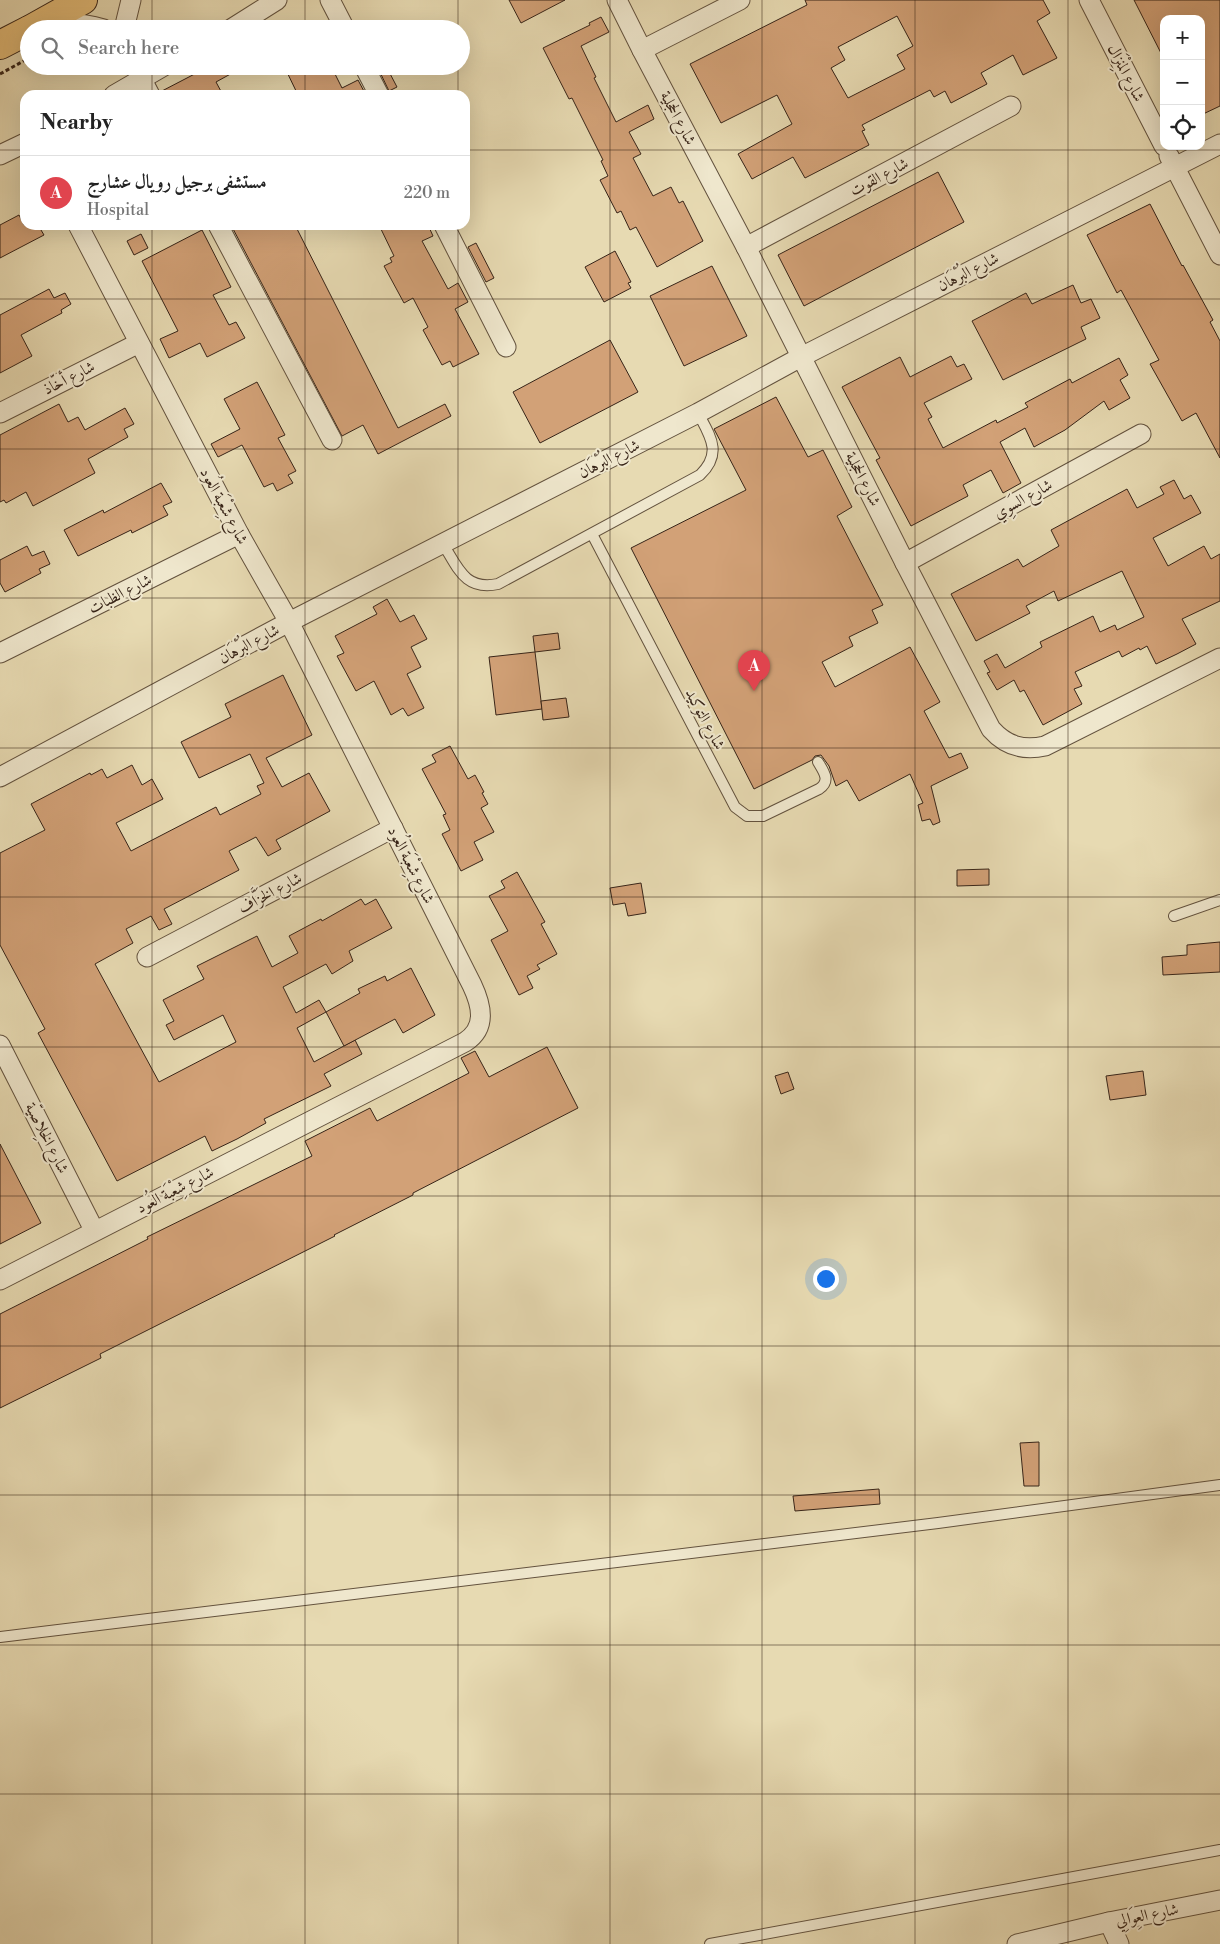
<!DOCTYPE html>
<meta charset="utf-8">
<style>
body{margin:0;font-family:"Libre Bodoni",Amiri,serif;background:#f6f6f6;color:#222}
.controls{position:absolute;right:15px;top:15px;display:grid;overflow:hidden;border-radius:10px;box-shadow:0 5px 20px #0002}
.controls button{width:45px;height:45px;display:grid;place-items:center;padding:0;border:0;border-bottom:1px solid #e0e0e0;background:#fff;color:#222;font:25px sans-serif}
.you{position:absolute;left:825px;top:1278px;width:18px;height:18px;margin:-12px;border:4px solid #fff;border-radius:50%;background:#1a73e8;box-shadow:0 0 0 8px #1a73e833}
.badge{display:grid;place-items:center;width:32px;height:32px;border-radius:50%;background:#0f766e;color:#fff;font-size:16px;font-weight:700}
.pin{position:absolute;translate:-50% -41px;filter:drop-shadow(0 1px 2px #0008)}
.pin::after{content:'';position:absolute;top:26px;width:18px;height:15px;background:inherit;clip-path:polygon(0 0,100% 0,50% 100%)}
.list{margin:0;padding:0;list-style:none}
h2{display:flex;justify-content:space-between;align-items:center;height:65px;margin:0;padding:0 20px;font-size:21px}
h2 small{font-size:16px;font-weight:400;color:#767676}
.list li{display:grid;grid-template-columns:32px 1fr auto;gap:15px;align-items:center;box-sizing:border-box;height:75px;padding:0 20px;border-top:1px solid #e0e0e0}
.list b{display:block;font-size:19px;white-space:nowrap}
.list p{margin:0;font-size:16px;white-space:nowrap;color:#767676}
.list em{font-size:16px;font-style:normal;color:#767676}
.icon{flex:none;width:28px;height:28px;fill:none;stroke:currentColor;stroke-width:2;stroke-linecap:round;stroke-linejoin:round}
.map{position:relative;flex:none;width:1220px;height:1944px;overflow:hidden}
.search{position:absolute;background:#fff;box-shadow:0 5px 20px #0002;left:20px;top:20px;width:450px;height:55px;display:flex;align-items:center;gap:12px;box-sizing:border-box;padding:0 18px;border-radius:28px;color:#767676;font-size:19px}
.panel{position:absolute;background:#fff;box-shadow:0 5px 20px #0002;left:20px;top:90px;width:450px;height:140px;border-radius:15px}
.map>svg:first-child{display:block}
.building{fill:#d2a177;stroke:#372418;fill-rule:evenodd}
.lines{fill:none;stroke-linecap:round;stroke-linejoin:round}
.lane-casing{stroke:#63523e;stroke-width:12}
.street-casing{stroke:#63523e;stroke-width:21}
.primary-casing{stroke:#372418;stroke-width:30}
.path{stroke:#372418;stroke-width:3;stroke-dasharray:4 2.5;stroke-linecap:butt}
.lane{stroke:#efe7cd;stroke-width:10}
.street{stroke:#efe7cd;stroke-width:19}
.primary{stroke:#e4bd79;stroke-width:28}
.grid{fill:none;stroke:#372418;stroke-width:1;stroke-opacity:0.55}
.labels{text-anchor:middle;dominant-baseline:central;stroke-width:4;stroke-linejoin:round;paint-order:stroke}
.street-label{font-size:16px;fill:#372418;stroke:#efe7cd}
</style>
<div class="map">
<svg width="1220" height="1944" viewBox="0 0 1220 1944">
<rect width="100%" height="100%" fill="#e7dab2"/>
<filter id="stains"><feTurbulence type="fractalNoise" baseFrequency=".004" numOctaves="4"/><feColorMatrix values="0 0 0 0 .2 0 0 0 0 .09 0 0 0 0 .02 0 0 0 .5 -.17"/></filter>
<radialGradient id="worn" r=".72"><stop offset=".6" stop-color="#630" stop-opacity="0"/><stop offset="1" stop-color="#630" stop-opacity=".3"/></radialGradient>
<g class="building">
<polygon points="509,0 565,0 521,23"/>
<path d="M 805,0 L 1043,0 L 1050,13 L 1037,21 L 1057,58 L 1023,75 L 1013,55 L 981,73 L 987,84 L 951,103 L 945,91 L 934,97 L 930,90 L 862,125 L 865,130 L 862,131 L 869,145 L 805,178 L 793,157 L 752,179 L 738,154 L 792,124 L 777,95 L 721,123 L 690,64 L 807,5 ZM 897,16 L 913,46 L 897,55 L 905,69 L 848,98 L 831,68 L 845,60 L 838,47 Z"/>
<polygon points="1134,0 1220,0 1220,106 1201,115 1201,19 1164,19 1164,59"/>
<polygon points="601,17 609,32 581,46 596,77 594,78 616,122 648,105 654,119 629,132 641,154 633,158 653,196 671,187 679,203 683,201 703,241 657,267 636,227 630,230 621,211 617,213 600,180 608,176 601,161 603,160 572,98 569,99 543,48 590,25 589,23"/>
<polygon points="210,66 245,66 216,82 223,95 161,95 160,92"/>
<polygon points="284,66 331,66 342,88 358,80 366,95 298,95"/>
<polygon points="377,66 386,66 397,87 389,91"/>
<polygon points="938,172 964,222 804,306 778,255"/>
<polygon points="1150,204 1182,266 1183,265 1213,320 1210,322 1220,341 1220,458 1196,413 1182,421 1150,364 1159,360 1121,290 1117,293 1087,235"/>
<polygon points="19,215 24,225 38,225 44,235 0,258 0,225"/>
<polygon points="231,225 295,225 398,428 445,404 451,416 378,454 363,425 342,436"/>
<polygon points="379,225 428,225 433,236 422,241 448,289 458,283 468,302 455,309 479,354 453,367 450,361 442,365 423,330 428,327 413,298 404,303 384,266 392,262 390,258 394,256"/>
<polygon points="202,230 231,287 213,295 229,325 236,322 245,338 207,357 200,343 169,358 160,339 178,331 142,261"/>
<polygon points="141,234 148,248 134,255 127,241"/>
<polygon points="476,243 494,278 486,282 468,247"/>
<polygon points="615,251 631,282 628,283 631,288 604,302 585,267"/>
<polygon points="712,266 747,336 684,366 650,296"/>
<polygon points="1073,285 1081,303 1091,299 1100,318 1081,327 1086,339 1003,380 972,321 1026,293 1032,304"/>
<polygon points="49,289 54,298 65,293 71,304 61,310 62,313 21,335 32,356 0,373 0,315"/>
<polygon points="610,340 638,392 540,443 513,392"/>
<polygon points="951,356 957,367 964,364 972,379 924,403 932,417 928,419 943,448 996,420 997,423 1028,407 1025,403 1070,379 1072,383 1119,358 1128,375 1120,380 1130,398 1109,410 1104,401 1065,430 1034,447 1025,428 1000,442 1021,483 1003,493 991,470 963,485 968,496 911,526 876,460 880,458 842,387 900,357 910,377"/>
<polygon points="257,382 285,435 278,438 296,471 288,475 293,483 277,491 273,483 264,487 242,445 218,457 211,444 240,429 224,399"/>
<polygon points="776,397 808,457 823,450 852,507 837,516 883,605 872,610 878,623 849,637 853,646 822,662 835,687 910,647 940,702 924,711 949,758 961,753 968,768 931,786 940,822 933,825 930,819 922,821 918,805 923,803 910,774 859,801 847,780 836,786 829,766 821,755 815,756 812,760 754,789 631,548 746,490 714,429"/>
<polygon points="59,404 68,422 78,417 85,430 125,408 134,424 124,429 128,437 88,459 95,473 33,506 26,492 6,503 4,500 0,502 0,435"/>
<polygon points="1174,480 1184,499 1191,495 1201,513 1153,538 1168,566 1204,546 1211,559 1220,554 1220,601 1182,619 1196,644 1177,654 1156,664 1147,646 1140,650 1139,648 1122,657 1119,651 1075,672 1082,686 1074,689 1082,704 1043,725 1024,690 1020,692 1014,680 997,690 987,673 990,672 984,661 997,654 1005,668 1042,647 1040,642 1093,616 1100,632 1115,625 1117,630 1144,617 1122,571 1058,601 1054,591 1026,606 1030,613 976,641 951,594 1018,559 1023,567 1059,546 1051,530 1127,489 1137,508 1164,494 1160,487"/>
<polygon points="161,483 172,502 163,506 168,515 132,533 131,530 78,556 64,530 103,510 104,513"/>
<polygon points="27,546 32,556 44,551 50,564 39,569 41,573 5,592 0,583 0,560"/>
<polygon points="387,599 400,622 414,615 427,639 411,647 421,667 407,674 424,708 408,716 403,708 391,715 374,681 356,691 337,656 344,653 335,636 377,614 373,607"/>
<polygon points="558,633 560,649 535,652 533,636"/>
<polygon points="535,652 542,709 496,715 489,657"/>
<polygon points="283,675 312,735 266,758 282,787 309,773 330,811 276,840 281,849 268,856 256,837 229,851 239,870 164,909 172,924 159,930 151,916 126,929 133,943 95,964 159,1082 236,1042 223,1015 174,1040 166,1025 174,1021 163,1000 204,979 197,966 257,936 272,967 298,953 289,936 321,919 322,921 361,899 365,905 376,899 392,928 349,951 353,961 332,974 326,964 283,987 296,1013 319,1000 326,1012 297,1028 314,1062 355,1040 362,1054 324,1074 331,1086 264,1119 266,1123 237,1139 212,1151 205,1136 117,1181 38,1033 45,1029 0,945 0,853 45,830 31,804 90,773 91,775 102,769 107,778 132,765 142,785 152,779 163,799 116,823 131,851 216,807 220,815 261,794 257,786 264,783 250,754 199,778 181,742 231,717 225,704"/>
<polygon points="566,698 569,717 543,720 541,701"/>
<polygon points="450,746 468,779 475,775 484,792 482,793 488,804 481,808 494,832 474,842 483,860 461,871 442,834 450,830 443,815 446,814 422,769 436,762 432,755"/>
<polygon points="989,869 989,885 957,886 957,870"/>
<polygon points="517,872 545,922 541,924 557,954 537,965 540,969 527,976 533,988 519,995 491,940 508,931 489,896 505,888 501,881"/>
<polygon points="641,883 646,913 628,916 625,903 613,905 610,888"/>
<polygon points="1220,942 1220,972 1163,975 1162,957 1187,955 1187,945"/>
<polygon points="411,968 435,1015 403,1033 395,1019 344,1046 326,1012 360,993 358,989 385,976 387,981"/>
<polygon points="547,1047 578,1108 413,1193 413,1195 334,1235 335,1236 100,1354 101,1358 0,1408 0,1314 148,1239 147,1237 312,1156 305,1141 370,1108 377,1121 469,1073 461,1058 475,1051 489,1077"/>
<polygon points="1143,1071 1146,1095 1110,1100 1106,1076"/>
<polygon points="788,1072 794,1089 781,1094 775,1076"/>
<polygon points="0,1144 41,1223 0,1244"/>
<polygon points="1039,1442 1039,1486 1024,1486 1020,1443"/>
<polygon points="879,1489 880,1504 795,1511 793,1496"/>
</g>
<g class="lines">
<g class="lane-casing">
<g id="lane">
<path d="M 592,534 L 735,807 L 747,816 L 763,816 L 819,789 C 831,781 824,772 818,762"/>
<path d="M 443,544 C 458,568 465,591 498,584 L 700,475 C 723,453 710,436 698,413"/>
<polyline points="1174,916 1220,900"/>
<polyline points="0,1637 938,1523 1220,1485"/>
<polyline points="710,1944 1220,1850"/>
</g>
</g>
<g class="street-casing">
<g id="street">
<polyline points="330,0 345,29"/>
<path d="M 617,0 L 642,50 L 746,247 L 905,563 L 991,729 C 1006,746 1023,751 1045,746 L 1220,658"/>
<polyline points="1089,0 1164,146"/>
<path d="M 48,24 C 68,22 84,23 104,29"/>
<polyline points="124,29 131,0"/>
<polyline points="231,29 277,0"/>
<polyline points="642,50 740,0"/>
<polyline points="135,66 150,95"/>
<polyline points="364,66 379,95"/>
<polyline points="114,95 164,66"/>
<polyline points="0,155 25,143"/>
<polyline points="1169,156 1220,255"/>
<polyline points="218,225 332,440"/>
<polyline points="444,225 506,347"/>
<polyline points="746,247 1011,106"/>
<polyline points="0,413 139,343"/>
<polyline points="905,563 1141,434"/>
<polyline points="0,653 239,534"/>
<polyline points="0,777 289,622 698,413 801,357 1220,144"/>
<polyline points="147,957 393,828"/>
<polyline points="0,1045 94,1230"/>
<path d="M 0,1280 L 465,1042 C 487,1028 482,1006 472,985 L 289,622 L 239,534 L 78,225"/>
<polyline points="1109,1922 1119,1944"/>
<polyline points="1017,1944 1109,1922 1220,1900"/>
</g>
</g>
<g class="primary-casing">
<g id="primary">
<polyline points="31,29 83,0"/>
<polyline points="0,45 29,30"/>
</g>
</g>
<polyline class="path" points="0,74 29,58"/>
<use href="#lane" class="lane"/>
<use href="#street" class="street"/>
<use href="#primary" class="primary"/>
</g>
<path class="grid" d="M 152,0 L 152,29M 305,0 L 305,29M 458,0 L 458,29M 610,0 L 610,1944M 762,0 L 762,1944M 915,0 L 915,1944M 1068,0 L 1068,1944M 152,66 L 152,95M 305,66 L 305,95M 458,66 L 458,95M 0,150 L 25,150M 465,150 L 1220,150M 152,225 L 152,1944M 305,225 L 305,1944M 458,225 L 458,1944M 0,299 L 1220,299M 0,449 L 1220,449M 0,598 L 1220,598M 0,748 L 1220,748M 0,897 L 1220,897M 0,1047 L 1220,1047M 0,1196 L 1220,1196M 0,1346 L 1220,1346M 0,1495 L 1220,1495M 0,1645 L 1220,1645M 0,1794 L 1220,1794"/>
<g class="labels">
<g class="street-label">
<text transform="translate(1126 73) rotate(63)">شارع المِنْزَال</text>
<text transform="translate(678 118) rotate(62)">شارع الحجلية</text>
<text transform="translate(879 177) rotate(-28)">شارع القوت</text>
<text transform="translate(968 272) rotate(-27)">شارع البُرْهَان</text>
<text transform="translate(69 378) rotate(-27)">شارع أخّاذ</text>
<text transform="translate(609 459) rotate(-27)">شارع البُرْهَان</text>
<text transform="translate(863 479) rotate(63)">شارع الحجلية</text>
<text transform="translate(1023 499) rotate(-29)">شارع السَوِي</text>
<text transform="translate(224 506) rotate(62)">شارع شِعْبَة العُود</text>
<text transform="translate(120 594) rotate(-27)">شارع الظبات</text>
<text transform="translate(249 644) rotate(-28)">شارع البُرْهَان</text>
<text transform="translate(705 719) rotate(62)">شارع التوكيد</text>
<text transform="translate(411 865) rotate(63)">شارع شِعْبَة العُود</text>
<text transform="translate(270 893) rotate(-28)">شارع الخَزَّاف</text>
<text transform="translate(47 1138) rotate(63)">شارع الخِلاصيّة</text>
<text transform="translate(175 1190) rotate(-27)">شارع شِعْبَة العُود</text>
<text transform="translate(1147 1915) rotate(-11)">شارع العِوَالِي</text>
</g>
</g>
<rect width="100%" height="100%" filter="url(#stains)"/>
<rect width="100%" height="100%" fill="url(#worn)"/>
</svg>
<div class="controls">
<button>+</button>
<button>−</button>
<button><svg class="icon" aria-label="locate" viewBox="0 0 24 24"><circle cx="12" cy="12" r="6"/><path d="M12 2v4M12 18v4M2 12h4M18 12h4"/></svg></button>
</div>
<div class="you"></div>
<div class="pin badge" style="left:754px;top:691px;background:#e0444e">A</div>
<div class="search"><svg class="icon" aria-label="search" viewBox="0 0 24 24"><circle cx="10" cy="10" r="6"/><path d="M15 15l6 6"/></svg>Search here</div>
<section class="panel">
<h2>Nearby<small></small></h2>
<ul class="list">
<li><span class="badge" style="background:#e0444e">A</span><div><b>مستشفى برجيل رويال عشارج</b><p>Hospital</p></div><em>220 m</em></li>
</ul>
</section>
</div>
